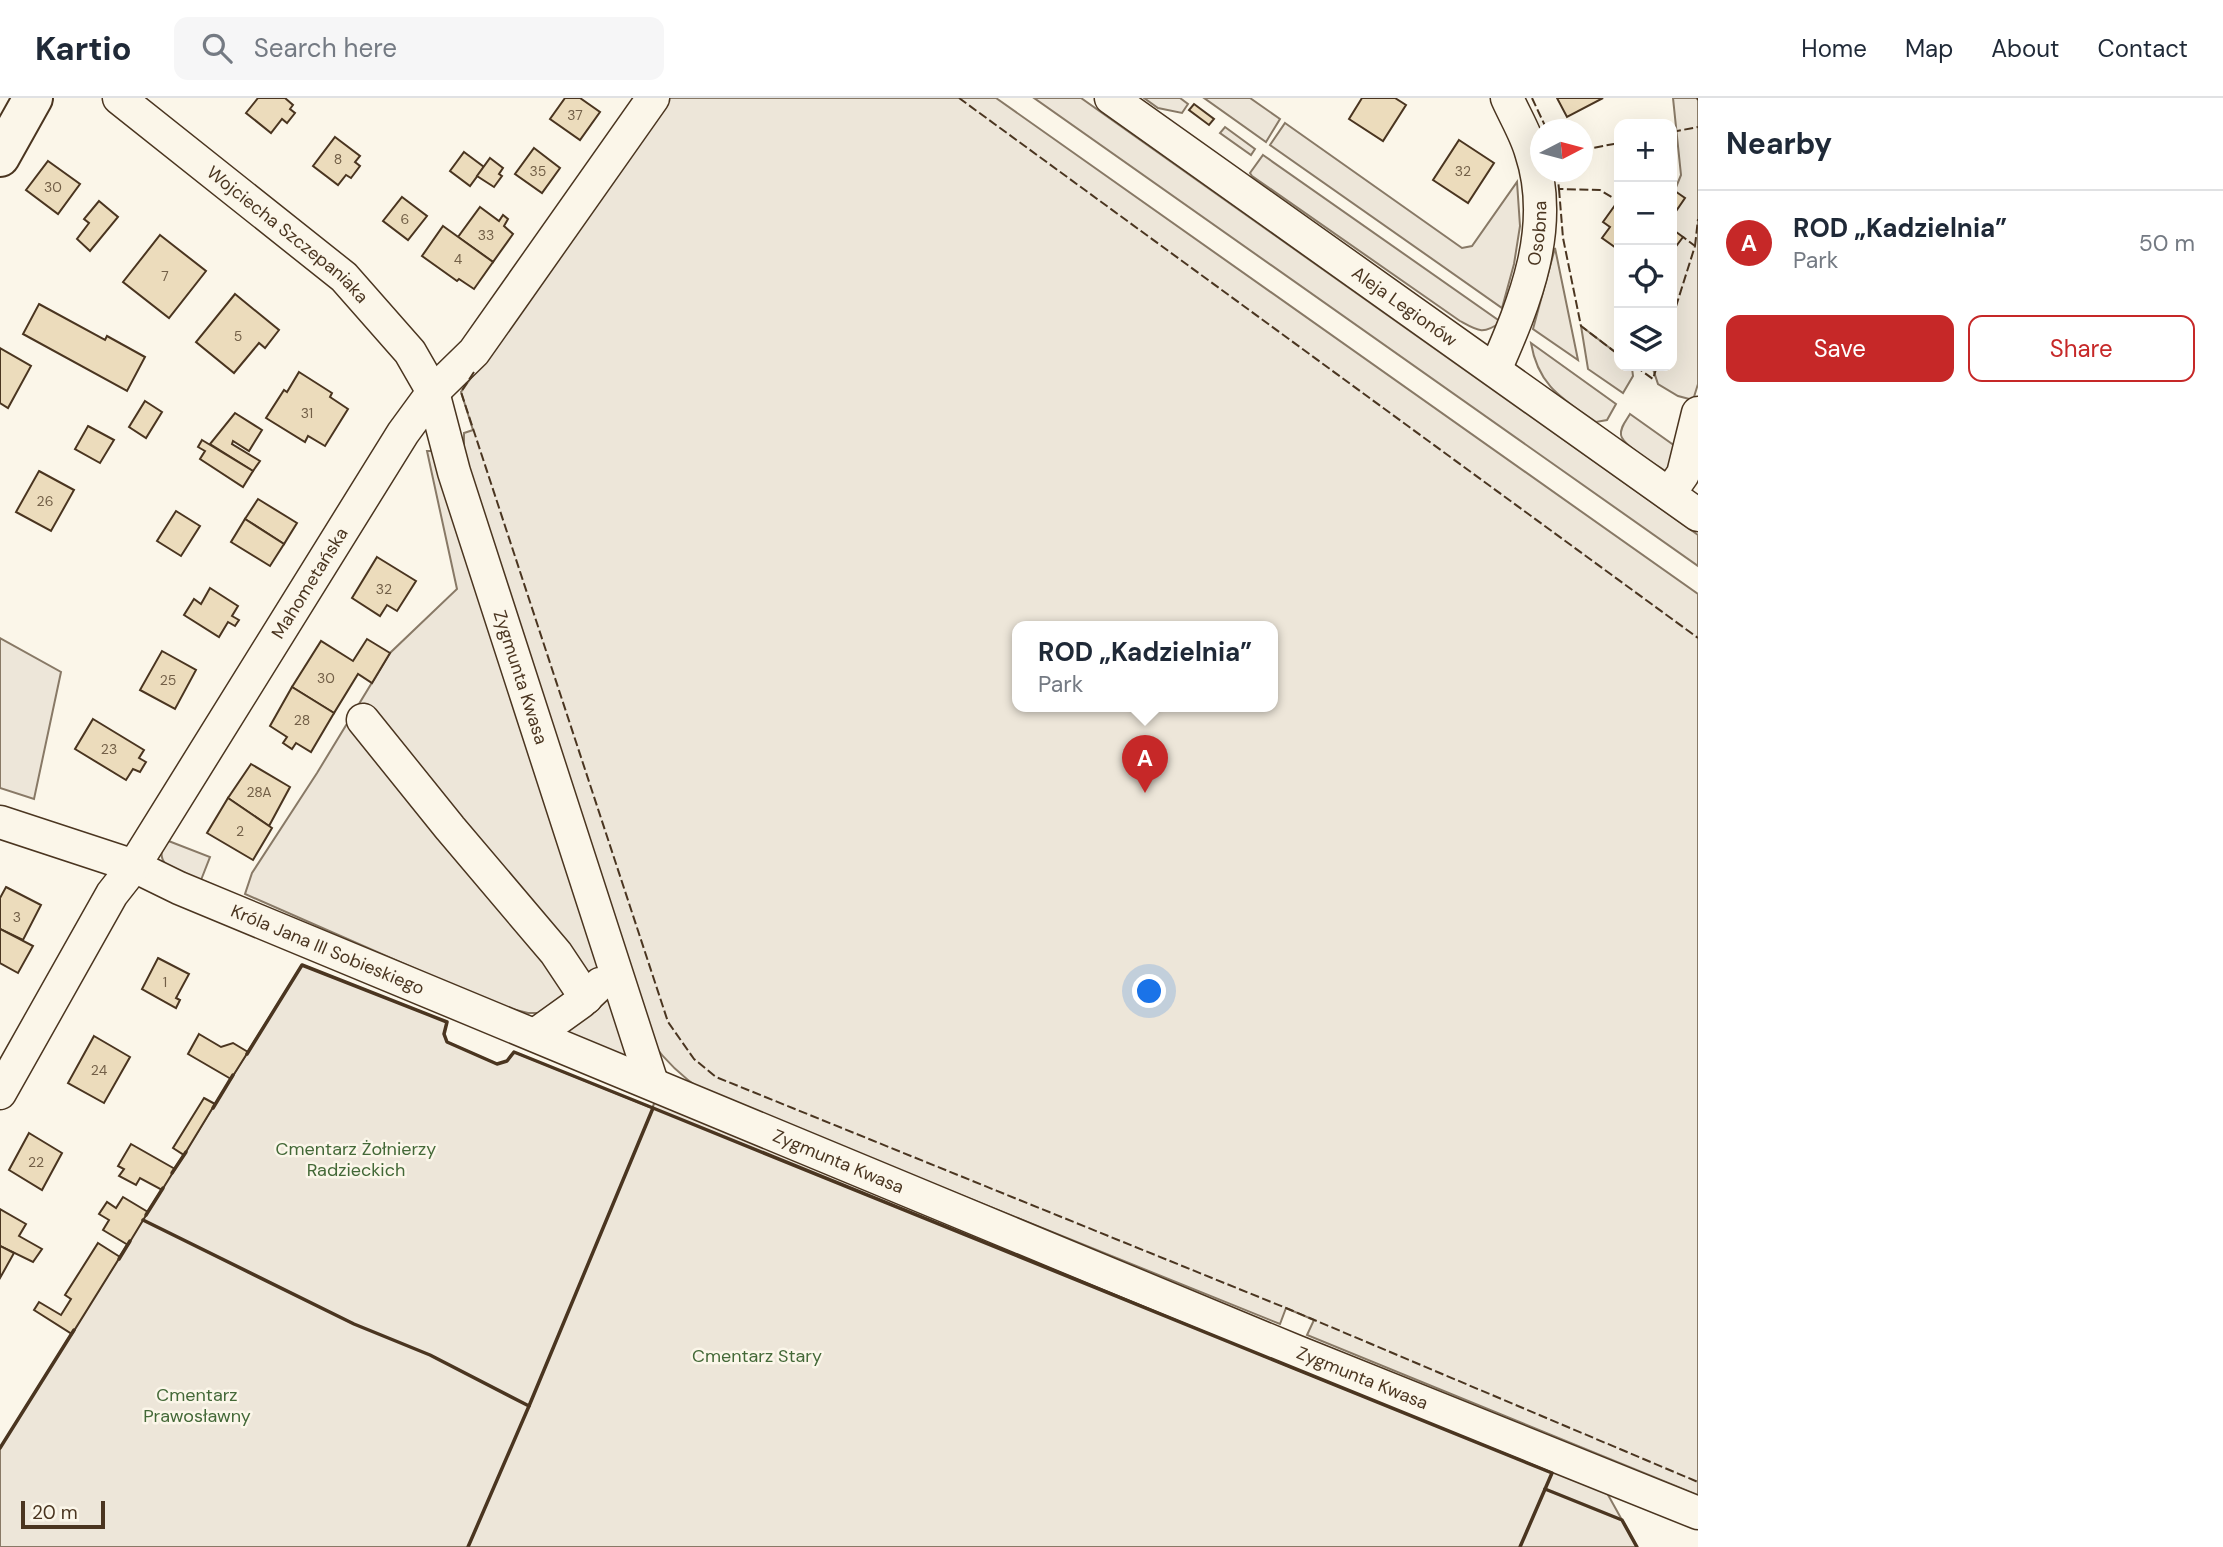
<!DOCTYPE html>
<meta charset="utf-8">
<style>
body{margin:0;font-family:"DM Sans",sans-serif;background:#f6f6f7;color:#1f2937}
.controls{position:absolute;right:21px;top:21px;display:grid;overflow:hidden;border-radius:14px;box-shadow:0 7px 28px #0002}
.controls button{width:63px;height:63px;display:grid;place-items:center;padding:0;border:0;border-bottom:2px solid #e0e1e3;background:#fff;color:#1f2937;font:35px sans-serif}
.compass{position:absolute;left:1530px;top:21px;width:63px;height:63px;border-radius:50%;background:#fff;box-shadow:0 7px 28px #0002;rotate:84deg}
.scale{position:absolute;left:21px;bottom:18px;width:84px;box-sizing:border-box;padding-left:7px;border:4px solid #4a3520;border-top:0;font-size:19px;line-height:24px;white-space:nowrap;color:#4a3520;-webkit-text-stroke:5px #fbf6e9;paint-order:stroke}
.you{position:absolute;left:1150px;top:894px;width:24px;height:24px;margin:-18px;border:5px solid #fff;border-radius:50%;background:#1a73e8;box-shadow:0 0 0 10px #1a73e833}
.badge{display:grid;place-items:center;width:46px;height:46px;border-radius:50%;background:#c62828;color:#fff;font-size:23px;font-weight:700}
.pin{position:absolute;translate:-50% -58px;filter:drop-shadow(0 2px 4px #0008)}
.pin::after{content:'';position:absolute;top:37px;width:24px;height:21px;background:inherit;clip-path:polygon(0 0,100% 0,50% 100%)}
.popup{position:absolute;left:1012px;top:523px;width:266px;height:91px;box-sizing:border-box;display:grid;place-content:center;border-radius:14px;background:#fff;filter:drop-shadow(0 2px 5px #0005);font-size:23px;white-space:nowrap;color:#747a83}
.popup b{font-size:26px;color:#1f2937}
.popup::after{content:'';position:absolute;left:50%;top:100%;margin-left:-14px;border:14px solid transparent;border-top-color:#fff}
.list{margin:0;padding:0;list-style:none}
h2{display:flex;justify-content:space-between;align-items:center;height:91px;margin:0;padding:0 28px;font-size:30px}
h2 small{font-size:23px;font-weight:400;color:#747a83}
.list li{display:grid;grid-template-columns:46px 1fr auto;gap:21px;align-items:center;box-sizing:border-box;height:105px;padding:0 28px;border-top:2px solid #e0e1e3}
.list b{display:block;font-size:26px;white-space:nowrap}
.list p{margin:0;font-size:23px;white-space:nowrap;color:#747a83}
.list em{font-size:23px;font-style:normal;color:#747a83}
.actions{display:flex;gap:14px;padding:21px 28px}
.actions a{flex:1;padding:16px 0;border:2px solid #c62828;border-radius:14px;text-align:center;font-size:24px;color:#c62828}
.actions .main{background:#c62828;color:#fff}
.icon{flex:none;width:38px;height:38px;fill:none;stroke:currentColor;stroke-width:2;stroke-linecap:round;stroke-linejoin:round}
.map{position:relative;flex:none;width:1698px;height:1449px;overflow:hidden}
header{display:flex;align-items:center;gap:42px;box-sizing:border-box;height:98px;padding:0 35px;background:#fff;border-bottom:2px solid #e0e1e3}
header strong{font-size:33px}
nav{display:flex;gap:38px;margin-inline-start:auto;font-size:24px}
.search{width:490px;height:63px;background:#f6f6f7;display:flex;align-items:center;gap:18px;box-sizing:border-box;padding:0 24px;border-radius:14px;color:#747a83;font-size:26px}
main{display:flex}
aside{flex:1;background:#fff}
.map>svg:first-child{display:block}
.green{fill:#ede6d9;stroke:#887966;stroke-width:2;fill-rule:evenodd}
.building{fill:#ecdcbc;stroke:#4a3520;stroke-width:2}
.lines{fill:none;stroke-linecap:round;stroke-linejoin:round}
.minor-casing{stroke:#4a3520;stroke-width:35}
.major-casing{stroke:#4a3520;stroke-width:42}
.minor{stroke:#fbf6e9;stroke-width:32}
.major{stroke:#fbf6e9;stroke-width:38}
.fence{stroke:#4a3520;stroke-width:2;stroke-dasharray:9 3.5;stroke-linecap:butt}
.wall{stroke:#4a3520;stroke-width:3.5}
.labels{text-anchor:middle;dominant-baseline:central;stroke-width:5;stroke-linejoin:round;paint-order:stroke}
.number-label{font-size:14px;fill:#725f47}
.street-label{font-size:18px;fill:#4a3520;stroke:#fbf6e9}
.park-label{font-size:18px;fill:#436837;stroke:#fbf6e9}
</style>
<header>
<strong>Kartio</strong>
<div class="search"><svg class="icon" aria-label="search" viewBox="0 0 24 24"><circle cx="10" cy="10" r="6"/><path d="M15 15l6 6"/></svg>Search here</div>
<nav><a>Home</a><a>Map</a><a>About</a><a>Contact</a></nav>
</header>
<main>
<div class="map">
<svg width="1698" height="1449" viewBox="0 0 1698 1449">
<rect width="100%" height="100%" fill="#fbf6e9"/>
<g class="green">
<path d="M 669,0 L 996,0 L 1698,496 L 1698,1397 L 1307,1237 L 1314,1222 L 1286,1210 L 1280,1226 L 703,993 C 682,979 666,964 651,943 L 464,376 L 464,335 L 473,332 L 461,294 ZM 1017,529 L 1273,529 L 1273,609 L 1017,609 Z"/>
<polygon points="1034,0 1081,0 1698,437 1698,468"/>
<polygon points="1144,0 1180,0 1188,6 1182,15 1158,10"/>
<polygon points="1204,0 1250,0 1280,21 1266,44"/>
<polygon points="1673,0 1698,0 1698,286 1693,302 1678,298 1658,286 1652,268 1672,268 1672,99 1681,77"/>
<polygon points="1285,25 1462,150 1472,148 1517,84 1520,128 1514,166 1502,210 1270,47"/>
<polygon points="1225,29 1255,51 1251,57 1220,35"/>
<path d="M 1263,57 L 1501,224 C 1483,237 1478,233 1460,223 L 1252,78 L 1250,75 Z"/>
<polygon points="1555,150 1578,262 1533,231"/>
<polygon points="1581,228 1619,257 1619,268 1633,268 1632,270 1633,278 1623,295 1588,271"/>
<path d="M 1531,245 L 1616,306 L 1607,322 L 1596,324 C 1563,301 1538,288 1531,245 Z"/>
<path d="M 1630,316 L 1682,353 L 1669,373 L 1665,373 C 1655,366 1622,347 1621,337 C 1620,329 1626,323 1630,316 Z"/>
<polygon points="427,353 435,353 602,866 579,898 542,915 528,915 500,908 245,796 252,775 317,675 390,555 457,491"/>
<polygon points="0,540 61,574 34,701 0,690"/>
<path d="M 166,742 L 210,759 L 201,782 C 180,773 150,770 166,742 Z"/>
<polygon points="302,867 447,924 444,936 447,944 497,966 507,963 514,954 652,1010 655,1004 1607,1395 1637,1449 0,1449 0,1350"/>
<polygon points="608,893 628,963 558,932"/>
</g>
<g class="building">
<polygon points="258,0 285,0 293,7 290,11 295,15 287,25 282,21 271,35 246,15"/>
<polygon points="565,0 580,0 600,14 580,42 550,21"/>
<polygon points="1362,0 1395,0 1406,7 1383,43 1349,21"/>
<polygon points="1557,0 1603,0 1567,19"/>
<polygon points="1194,6 1214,21 1209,27 1189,12"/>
<polygon points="335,39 360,58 355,64 360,68 351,80 346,77 338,87 313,68"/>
<polygon points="1459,42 1494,65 1468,105 1433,82"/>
<polygon points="534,50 560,70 542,95 515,76"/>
<polygon points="464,54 484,69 470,88 450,73"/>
<polygon points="490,60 503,70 499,76 502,78 494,89 477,78"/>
<polygon points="48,63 80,86 58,116 26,92"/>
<polygon points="1672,91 1685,100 1672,119"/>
<polygon points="402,99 427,118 408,142 383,123"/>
<polygon points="99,103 118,119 90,153 77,141 89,125 84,121"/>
<polygon points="1618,103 1619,104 1619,152 1602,140 1610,129 1603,124"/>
<polygon points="480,109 499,123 503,117 508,121 504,128 513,136 493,164 458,139"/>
<polygon points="443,128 493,164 474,191 459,181 457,183 422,158"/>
<polygon points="1672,131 1683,139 1674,151 1672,150"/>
<polygon points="160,137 206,173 169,220 123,184"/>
<polygon points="235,196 279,232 265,250 259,245 234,275 196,244"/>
<polygon points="39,206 105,242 107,238 145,259 127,293 23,236"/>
<polygon points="0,250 31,268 8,310 0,305"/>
<polygon points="299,274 332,295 330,299 348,311 325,348 308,338 305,344 266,320 284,292 287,294"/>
<polygon points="145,303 162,314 146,340 129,329"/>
<polygon points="235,315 262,332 249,353 233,343 232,346 260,363 253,373 210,346"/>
<polygon points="88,328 114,342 100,365 75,351"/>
<polygon points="202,342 253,373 243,389 200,361 205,353 198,349"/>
<polygon points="39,373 74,392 51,433 16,414"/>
<polygon points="258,401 297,425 284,446 245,421"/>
<polygon points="176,413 200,428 181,458 157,443"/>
<polygon points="245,421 284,446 270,468 231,444"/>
<polygon points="377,459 416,483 397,513 387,507 380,518 352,500"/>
<polygon points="210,490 238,508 232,518 239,522 235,528 228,524 219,539 184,517 194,501 201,506"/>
<polygon points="367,541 390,555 372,585 358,576 334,615 292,589 321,543 353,563"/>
<polygon points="162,553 196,572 175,611 140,592"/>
<polygon points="292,589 334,615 311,654 296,645 292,651 283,645 287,639 270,628"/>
<polygon points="93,621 144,652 139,660 146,664 140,674 133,671 126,682 75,651"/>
<polygon points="251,666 290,689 269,728 228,700"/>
<polygon points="228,700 272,730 253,762 207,735"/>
<polygon points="6,789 41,807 23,842 0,831 0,800"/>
<polygon points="0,831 33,848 18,875 0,865"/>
<polygon points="158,860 189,876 176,900 180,902 176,910 142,891"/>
<polygon points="199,936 221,949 233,945 248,954 231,981 188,956"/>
<polygon points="94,938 130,959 104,1005 68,985"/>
<polygon points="204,1000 215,1006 184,1057 173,1050"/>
<polygon points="29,1035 62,1055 42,1092 9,1072"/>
<polygon points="131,1046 175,1071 162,1092 140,1080 136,1087 119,1078 124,1071 118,1068"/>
<polygon points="123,1099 148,1114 128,1147 103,1132 109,1122 99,1116 107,1104 116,1110"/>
<polygon points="0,1111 26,1126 19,1138 42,1151 33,1164 0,1148"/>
<polygon points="98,1145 120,1159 72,1236 34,1212 39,1204 61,1217 71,1201 65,1197"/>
<polygon points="0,1148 14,1155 0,1180"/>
</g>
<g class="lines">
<g class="minor-casing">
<g id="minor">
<path id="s1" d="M 119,0 L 344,179 L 410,254 L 433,294 L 454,374 L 652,985"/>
<path id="s2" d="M 1111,0 L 1698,417"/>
<path id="s3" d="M 1495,272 C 1525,204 1556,129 1531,54 C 1526,36 1515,18 1507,0"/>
<polyline points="1669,396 1683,376 1698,315"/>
<polyline points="363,622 450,730 556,855 586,900"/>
<path id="s4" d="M 0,724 L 134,768 L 179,790 L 1295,1253 L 1698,1415"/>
<polyline points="535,937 581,904 600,886"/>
<path id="s5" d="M 0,995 L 112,796 L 134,768 L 403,335 L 433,294 L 474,254 L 653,0"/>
</g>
</g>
<g class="major-casing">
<polyline id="major" points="0,59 33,0"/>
</g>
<use href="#minor" class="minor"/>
<use href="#major" class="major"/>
<g class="fence">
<polyline points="959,0 1698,540"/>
<polyline points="1532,0 1547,32"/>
<polyline points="1697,0 1698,2"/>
<polyline points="1672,34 1698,29"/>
<polyline points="1582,52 1619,45"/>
<polyline points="1557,74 1559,91 1600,92 1618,103"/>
<polyline points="1559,91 1563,140 1581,228 1619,257"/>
<polyline points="1695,148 1698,121"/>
<polyline points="1672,221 1695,148 1683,139"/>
<polyline points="1635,268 1653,281 1657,268"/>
<polyline points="474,274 461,294 668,924 694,961 716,979 1286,1210 1698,1384"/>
</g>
<g class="wall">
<polyline points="213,1010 233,977"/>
<polyline points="653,1010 1552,1375 1520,1449"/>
<polyline points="172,1075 186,1054"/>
<polyline points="146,1117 163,1090"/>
<polyline points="143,1122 354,1226 430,1257 529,1308 653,1010 514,954 507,963 497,966 447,944 444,936 447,924 302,867 247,956"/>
<polyline points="119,1161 130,1143"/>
<polyline points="0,1350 74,1232"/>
<polyline points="1545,1391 1622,1422 1637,1449"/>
<polyline points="468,1449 529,1308"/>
</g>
</g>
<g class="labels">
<g class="number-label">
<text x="575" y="17">37</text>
<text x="338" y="61">8</text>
<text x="538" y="73">35</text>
<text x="1463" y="73">32</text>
<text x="53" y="89">30</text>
<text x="405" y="121">6</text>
<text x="486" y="137">33</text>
<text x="458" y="161">4</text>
<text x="165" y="178">7</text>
<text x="238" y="238">5</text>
<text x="307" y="315">31</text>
<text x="45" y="403">26</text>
<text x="384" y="491">32</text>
<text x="326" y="580">30</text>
<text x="168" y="582">25</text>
<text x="302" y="622">28</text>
<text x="109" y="651">23</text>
<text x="259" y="694">28A</text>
<text x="240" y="733">2</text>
<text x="17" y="819">3</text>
<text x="165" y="884">1</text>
<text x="99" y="972">24</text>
<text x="36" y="1064">22</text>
</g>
<g class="street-label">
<text stroke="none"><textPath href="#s3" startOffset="144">Osobna</textPath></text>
<text stroke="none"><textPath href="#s1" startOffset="217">Wojciecha Szczepaniaka</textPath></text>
<text stroke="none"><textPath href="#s2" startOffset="360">Aleja Legionów</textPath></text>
<text stroke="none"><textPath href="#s5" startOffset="597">Mahometańska</textPath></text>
<text stroke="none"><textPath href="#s1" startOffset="732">Zygmunta Kwasa</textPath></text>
<text stroke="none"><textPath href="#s4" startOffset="352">Króla Jana III Sobieskiego</textPath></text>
<text stroke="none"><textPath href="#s4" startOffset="905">Zygmunta Kwasa</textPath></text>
<text stroke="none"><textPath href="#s4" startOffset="1472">Zygmunta Kwasa</textPath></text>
</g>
<g class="park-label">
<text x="356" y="1051">Cmentarz Żołnierzy<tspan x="356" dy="21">Radzieckich</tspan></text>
<text x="757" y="1258">Cmentarz Stary</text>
<text x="197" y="1297">Cmentarz<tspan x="197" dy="21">Prawosławny</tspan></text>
</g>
</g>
</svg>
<div class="controls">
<button>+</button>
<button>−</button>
<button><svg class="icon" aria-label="locate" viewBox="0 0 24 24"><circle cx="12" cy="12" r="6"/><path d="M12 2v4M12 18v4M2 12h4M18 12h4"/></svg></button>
<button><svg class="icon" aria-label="layers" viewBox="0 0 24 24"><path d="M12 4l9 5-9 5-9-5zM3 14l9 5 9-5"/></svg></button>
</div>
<svg class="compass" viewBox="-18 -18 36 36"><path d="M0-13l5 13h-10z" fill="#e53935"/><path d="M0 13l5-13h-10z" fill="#747a83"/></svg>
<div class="scale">20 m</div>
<div class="you"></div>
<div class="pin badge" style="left:1145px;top:695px">A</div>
<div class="popup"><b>ROD „Kadzielnia”</b>Park</div>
</div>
<aside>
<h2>Nearby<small></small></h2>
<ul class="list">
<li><span class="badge">A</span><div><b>ROD „Kadzielnia”</b><p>Park</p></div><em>50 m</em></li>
</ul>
<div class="actions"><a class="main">Save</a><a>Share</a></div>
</aside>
</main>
